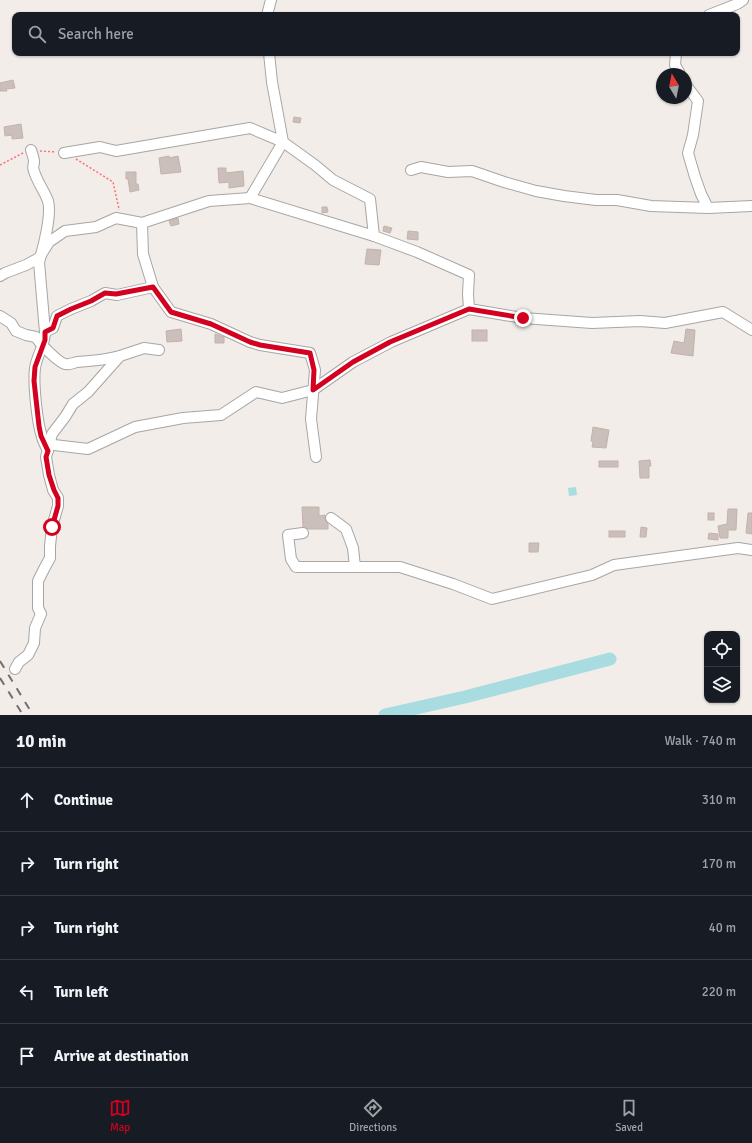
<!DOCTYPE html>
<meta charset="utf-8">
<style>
body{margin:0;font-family:Signika,sans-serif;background:#20242c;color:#f1f3f6}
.controls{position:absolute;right:12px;bottom:12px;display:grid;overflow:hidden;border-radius:8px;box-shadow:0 1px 3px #0004}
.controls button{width:36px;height:36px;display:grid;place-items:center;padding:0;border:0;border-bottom:1px solid #363941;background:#171b24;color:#f1f3f6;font:20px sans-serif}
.compass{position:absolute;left:656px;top:68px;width:36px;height:36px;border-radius:50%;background:#171b24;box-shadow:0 1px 3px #0004;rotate:350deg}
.stop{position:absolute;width:12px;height:12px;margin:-9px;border:3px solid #d40020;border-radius:50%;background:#fff}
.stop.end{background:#d40020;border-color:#fff;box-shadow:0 1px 4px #0008}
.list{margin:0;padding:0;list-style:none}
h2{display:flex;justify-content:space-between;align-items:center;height:52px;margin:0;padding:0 16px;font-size:17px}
h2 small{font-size:13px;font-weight:400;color:#9ea1a6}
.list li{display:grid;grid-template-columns:26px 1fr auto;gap:12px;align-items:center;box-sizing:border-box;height:64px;padding:0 16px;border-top:1px solid #363941}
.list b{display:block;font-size:15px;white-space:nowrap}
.list em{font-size:13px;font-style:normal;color:#9ea1a6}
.icon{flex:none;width:22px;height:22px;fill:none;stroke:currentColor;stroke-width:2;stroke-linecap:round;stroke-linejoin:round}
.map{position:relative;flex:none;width:752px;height:715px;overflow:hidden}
.search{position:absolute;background:#171b24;box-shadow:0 1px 3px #0004;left:12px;right:12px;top:12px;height:44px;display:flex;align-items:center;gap:10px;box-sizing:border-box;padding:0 14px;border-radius:8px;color:#9ea1a6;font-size:15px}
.sheet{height:372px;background:#171b24}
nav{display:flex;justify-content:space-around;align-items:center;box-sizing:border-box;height:56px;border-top:1px solid #363941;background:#171b24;font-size:11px;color:#9ea1a6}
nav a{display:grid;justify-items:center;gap:2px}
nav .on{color:#d40020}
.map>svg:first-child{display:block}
.water{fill:#a8dce0}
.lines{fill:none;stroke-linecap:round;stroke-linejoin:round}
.river{stroke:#a8dce0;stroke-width:13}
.building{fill:#cabfbb;stroke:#c5b2aa}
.minor-casing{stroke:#a6a6a6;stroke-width:12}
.path{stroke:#fe6e75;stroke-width:1.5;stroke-dasharray:2 2;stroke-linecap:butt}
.minor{stroke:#fff;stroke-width:10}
.rail{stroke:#707070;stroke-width:2;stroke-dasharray:8 8;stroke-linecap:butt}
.route{stroke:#d40020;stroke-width:5}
</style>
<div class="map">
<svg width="752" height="715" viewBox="0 0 752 715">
<rect width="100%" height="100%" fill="#f2ede8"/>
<polygon class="water" points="576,487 577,495 569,496 568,488"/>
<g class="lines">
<polyline class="river" points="385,715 465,697 610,659"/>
</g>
<g class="building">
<polygon points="13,80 15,88 6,89 7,91 0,91 0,83"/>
<polygon points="294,117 301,118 300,123 293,122"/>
<polygon points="21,124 23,138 12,139 12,135 5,136 4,127"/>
<polygon points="169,156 169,158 178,156 181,172 161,174 159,158"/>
<polygon points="218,168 226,168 226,173 243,171 244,186 229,188 229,182 219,183"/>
<polygon points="126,172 136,172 136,184 138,184 139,190 130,192 128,179 126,179"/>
<polygon points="322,207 327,207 328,212 322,213"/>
<polygon points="178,218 179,224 171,226 169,221"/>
<polygon points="384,226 392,228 390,233 383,231"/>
<polygon points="408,231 418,232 418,240 407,239"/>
<polygon points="367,249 381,250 379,265 365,264"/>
<polygon points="181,329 182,341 167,342 166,331"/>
<polygon points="686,329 695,330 693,356 671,353 674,341 684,343"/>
<rect x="472" y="330" width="15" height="11"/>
<polygon points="215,334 224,337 224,343 215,343"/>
<polygon points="593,427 609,430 606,448 592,447 593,442 591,441"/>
<polygon points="650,460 651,466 649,466 649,478 640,478 639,461"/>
<rect x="599" y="461" width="19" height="6"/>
<polygon points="302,507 319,507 319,516 325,515 325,520 328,524 328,529 308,529 306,527 303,527"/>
<polygon points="728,509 737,509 736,530 728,530 728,538 720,538 718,526 727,524"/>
<rect x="708" y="513" width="6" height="7"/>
<polygon points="748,513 752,513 752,534 746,533"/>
<polygon points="641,527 647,528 646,537 640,537"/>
<rect x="609" y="531" width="16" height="6"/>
<polygon points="709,533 718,534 718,540 708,539"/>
<polygon points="529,543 539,543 538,552 529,552"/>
</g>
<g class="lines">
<g class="minor-casing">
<g id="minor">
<polyline points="267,15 271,0"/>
<polyline points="709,15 737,4 743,0"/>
<polyline points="269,53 272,82 283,142 315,165 333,180 370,199 374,236 417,252 469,275 468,294 469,309 523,318 592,323 640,321 665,323 723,312 752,330"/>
<polyline points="676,53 675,65 680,74"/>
<polyline points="686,85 698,101 693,135 688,153 695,177 701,194 708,208"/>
<path d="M 31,150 C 32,153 34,158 34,162 C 34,165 32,167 34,171 C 37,182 44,190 48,201 C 52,214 43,249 39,262 L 45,332"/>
<polyline points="64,153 100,147 116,151 250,128 283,142 250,198 209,201 142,223 143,254 153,287 171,312 211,324 250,342 260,345 310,353 315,370 311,419 316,457"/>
<polyline points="411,170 421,167 448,172 472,171 504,182 536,191 564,196 596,200 617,200 651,206 708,208 752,206"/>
<polyline points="250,198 374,236"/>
<polyline points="0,276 5,273 26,265 39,258 49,242 65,231 96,227 116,218 142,223"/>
<path d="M 0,316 L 11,323 L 16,331 L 26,335 L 36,337 C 38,342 59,363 65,364 C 69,365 73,363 77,362 C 92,361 106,360 120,356"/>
<polyline points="54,445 88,449 135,427 183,418 221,415 256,392 282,398 313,390 353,362 391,342 469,309"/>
<path d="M 48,451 C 46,446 43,442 42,437 C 37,422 33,383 35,368 C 37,355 45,345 45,332 L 53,328 L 57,316 L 71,309 L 91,301 L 105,293 L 117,295 L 153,287"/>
<polyline points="331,518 346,529 353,548 355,567"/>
<polyline points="303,533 288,535 291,559 296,567 400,567 453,584 492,599 592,575 614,565 738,548 752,550"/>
<polyline points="15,669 19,662 28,655 34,643 35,628 41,614 38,608 38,581 45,567 50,558 50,546 52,527 58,506 58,498 53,490 49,475 46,457 52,434 65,417 73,404 88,392 120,356 144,348 159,350"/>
</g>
</g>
<g class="path">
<polyline points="40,151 56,152"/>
<polyline points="76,159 113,182 119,209 119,210"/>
<polyline points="0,165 23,153"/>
</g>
<use href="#minor" class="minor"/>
<g class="rail">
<polyline points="0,661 33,715"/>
<polyline points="0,678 23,715"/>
</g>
</g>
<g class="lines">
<polyline class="route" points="52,527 58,506 58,498 54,490 49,475 46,457 48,451 41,436 39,426 34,381 35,367 45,340 45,332 53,328 57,316 71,309 91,301 105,293 116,294 153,287 171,312 211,324 250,342 260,345 310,353 314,370 313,390 353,362 390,342 469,309 523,318"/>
</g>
</svg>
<div class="controls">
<button><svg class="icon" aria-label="locate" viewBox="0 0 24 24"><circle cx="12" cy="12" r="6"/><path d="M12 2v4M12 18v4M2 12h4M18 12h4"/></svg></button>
<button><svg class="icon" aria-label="layers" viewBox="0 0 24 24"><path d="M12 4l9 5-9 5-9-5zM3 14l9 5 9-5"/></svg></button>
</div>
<svg class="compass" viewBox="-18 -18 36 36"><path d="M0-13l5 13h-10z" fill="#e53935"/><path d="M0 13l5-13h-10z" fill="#9ea1a6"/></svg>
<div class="stop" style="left:52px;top:527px"></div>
<div class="stop end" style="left:523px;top:318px"></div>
<div class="search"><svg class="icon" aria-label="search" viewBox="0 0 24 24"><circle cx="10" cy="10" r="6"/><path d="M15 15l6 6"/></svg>Search here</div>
</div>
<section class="sheet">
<h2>10 min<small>Walk · 740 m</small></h2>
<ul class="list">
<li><svg class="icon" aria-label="ahead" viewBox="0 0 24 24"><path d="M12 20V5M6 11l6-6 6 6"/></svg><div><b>Continue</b></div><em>310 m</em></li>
<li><svg class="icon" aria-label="right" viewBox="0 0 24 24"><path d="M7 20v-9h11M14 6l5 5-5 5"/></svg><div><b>Turn right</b></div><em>170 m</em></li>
<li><svg class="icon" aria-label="right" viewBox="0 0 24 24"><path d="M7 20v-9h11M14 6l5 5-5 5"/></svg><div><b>Turn right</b></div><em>40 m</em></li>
<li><svg class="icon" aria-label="left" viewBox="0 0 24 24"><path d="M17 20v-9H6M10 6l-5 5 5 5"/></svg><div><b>Turn left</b></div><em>220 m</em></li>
<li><svg class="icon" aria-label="arrive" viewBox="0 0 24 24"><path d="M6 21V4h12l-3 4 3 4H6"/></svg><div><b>Arrive at destination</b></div></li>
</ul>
</section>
<nav>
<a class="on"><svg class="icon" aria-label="map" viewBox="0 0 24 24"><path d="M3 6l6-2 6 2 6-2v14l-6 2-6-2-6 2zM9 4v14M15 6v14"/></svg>Map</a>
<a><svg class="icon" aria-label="directions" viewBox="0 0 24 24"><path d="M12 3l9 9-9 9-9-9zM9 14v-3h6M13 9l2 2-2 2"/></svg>Directions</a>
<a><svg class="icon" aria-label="saved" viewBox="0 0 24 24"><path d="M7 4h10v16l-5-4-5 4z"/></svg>Saved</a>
</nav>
